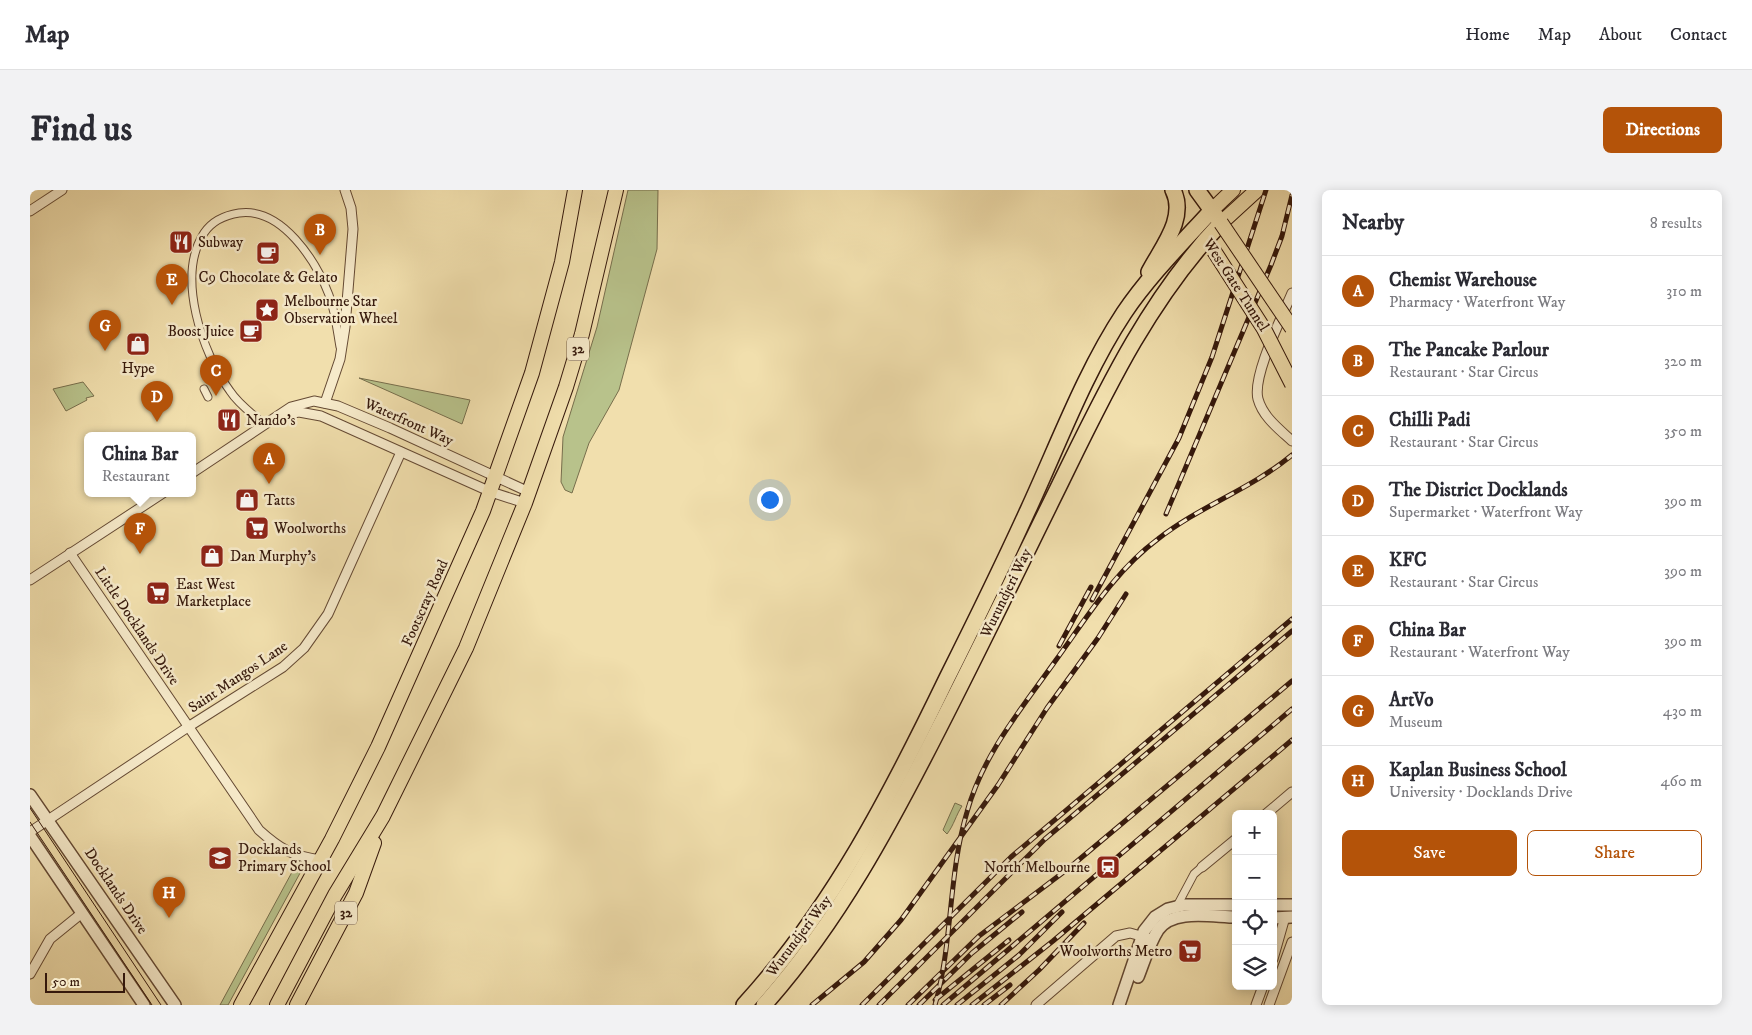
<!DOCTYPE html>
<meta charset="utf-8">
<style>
body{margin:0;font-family:"IM FELL DW Pica",serif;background:#f2f2f3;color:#2b2b33}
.controls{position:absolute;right:15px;bottom:15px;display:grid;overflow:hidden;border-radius:8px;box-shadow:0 2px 12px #0003}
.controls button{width:45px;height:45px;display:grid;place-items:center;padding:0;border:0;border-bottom:1px solid #e1e1e2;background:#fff;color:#2b2b33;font:25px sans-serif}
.scale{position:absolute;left:15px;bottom:12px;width:80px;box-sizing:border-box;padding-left:5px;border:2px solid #36190c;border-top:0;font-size:14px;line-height:18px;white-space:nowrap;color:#36190c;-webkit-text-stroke:4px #f6eaca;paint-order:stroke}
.you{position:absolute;left:739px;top:309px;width:18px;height:18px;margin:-12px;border:4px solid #fff;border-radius:50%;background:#1a73e8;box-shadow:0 0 0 8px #1a73e833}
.badge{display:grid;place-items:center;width:32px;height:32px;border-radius:50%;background:#b45309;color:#fff;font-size:16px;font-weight:700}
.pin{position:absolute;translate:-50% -41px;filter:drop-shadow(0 1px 2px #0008)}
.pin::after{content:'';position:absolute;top:26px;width:18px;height:15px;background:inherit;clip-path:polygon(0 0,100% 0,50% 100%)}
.popup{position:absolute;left:54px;top:242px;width:112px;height:65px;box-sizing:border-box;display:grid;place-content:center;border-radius:8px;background:#fff;filter:drop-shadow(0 1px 4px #0005);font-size:16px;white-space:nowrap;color:#7c7c81}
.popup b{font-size:19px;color:#2b2b33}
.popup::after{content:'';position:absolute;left:50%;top:100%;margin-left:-10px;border:10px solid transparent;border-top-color:#fff}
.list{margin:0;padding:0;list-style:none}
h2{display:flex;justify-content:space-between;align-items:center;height:65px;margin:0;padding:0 20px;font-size:21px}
h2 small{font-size:16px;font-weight:400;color:#7c7c81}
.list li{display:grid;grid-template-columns:32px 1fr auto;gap:15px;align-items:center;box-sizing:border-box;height:70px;padding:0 20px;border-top:1px solid #e1e1e2}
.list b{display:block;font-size:19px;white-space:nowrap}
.list p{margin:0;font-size:16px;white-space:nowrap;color:#7c7c81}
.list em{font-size:16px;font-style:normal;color:#7c7c81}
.actions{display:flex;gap:10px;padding:15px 20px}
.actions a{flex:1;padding:11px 0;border:1px solid #b45309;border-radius:8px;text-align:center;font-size:18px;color:#b45309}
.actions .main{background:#b45309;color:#fff}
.icon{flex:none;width:28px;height:28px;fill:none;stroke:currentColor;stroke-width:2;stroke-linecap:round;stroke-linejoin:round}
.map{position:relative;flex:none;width:1262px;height:815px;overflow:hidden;border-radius:8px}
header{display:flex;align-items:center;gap:30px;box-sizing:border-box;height:70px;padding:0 25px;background:#fff;border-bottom:1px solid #e1e1e2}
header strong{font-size:24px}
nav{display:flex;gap:28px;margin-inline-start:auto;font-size:18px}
.intro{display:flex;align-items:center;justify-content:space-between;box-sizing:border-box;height:120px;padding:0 30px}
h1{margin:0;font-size:35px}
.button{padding:12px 22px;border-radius:8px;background:#b45309;color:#fff;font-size:18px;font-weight:700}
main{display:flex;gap:30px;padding:0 30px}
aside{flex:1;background:#fff;border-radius:8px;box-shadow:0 2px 12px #0003}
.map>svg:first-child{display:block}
.green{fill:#b8c28b;stroke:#776e4c}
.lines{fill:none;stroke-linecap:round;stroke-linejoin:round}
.pedestrian-casing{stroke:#654a34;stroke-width:9}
.minor-casing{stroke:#654a34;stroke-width:11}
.tertiary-casing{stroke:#654a34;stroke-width:14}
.primary-casing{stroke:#36190c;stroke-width:16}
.trunk-casing{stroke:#36190c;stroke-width:18}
.pedestrian{stroke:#f6eaca;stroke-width:7}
.minor{stroke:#f6eaca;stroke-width:9}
.tertiary{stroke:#f6eaca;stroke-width:11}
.primary{stroke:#f1dfad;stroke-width:14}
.trunk{stroke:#f1dfad;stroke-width:15}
.tram{stroke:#36190c;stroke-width:1}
.rail-casing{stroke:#36190c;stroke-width:5}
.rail{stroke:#f6eaca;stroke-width:3;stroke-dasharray:9;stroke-linecap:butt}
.primary-bridge-casing{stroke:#36190c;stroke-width:16;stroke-linecap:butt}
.primary-bridge{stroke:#f1dfad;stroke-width:14}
.labels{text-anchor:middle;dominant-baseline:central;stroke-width:5;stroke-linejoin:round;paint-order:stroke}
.shield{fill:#f6eaca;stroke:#705845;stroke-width:1}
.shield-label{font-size:14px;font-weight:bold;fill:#36190c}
.poi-label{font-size:15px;fill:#36190c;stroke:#f6eaca;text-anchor:start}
.street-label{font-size:15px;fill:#36190c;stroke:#f6eaca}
</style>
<header>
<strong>Map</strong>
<nav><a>Home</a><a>Map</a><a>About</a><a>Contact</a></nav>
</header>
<div class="intro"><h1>Find us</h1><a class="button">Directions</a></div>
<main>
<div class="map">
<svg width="1262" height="815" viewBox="0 0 1262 815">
<rect width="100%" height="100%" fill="#f1dfad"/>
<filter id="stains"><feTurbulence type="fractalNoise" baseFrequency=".004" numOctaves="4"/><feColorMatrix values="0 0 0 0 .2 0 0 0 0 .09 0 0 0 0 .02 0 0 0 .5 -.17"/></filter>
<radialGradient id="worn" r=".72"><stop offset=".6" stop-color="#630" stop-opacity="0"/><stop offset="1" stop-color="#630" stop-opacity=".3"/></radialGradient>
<g class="green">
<polygon points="598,0 628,0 627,59 589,200 559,253 542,303 535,300 531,292 533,247 567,137"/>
<polygon points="329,188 440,210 432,234"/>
<polygon points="53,192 64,206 56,208 57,210 36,221 23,199"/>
<path d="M 925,613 L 932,616 C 926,625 924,635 917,644 L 913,640 Z"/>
<polygon points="268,671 275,674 198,815 190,815"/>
</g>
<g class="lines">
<g class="pedestrian-casing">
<g id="pedestrian">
<polyline points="174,199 178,207"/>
<path d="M 235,235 C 223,224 209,215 200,201 C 172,163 146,86 174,43 C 182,31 196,25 209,23 C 252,17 286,71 299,105 C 305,121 307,140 310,157"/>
<polyline points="1147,716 1164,684 1172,677"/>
</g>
</g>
<g class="minor-casing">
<g id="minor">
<polyline points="0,21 32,0"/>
<path d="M 1262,103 C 1252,127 1222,186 1228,209 C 1233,227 1249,239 1262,251"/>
<polyline points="295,213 310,169 315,137 323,39 321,18 315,0"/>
<polyline points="252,225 269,222 291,226 461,302 495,313"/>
<polyline points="162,283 261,217 284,211 308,216 360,238 499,302"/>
<path d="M 40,363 L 229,640 C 250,659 262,666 291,670"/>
<polyline points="0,390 133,303"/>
<polyline points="1236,624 1262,602"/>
<polyline points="0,642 158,537 253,477 274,458 298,424 371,262"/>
<polyline points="1172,677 1206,649"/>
<polyline points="1243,769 1255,727"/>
<polyline points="0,784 20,749 52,723"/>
<polyline points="1006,815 1086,746 1100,743 1118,748"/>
<polyline points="1226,815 1233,796"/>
<polyline points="1239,815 1262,752"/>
</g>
</g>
<g class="tertiary-casing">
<g id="tertiary">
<polyline points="0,605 145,815"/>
<polyline points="0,646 114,815"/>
<polyline points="1243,715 1262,715"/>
<polyline points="1243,728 1262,727"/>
<path d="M 1108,787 C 1114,772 1119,754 1128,740 C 1143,718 1183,727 1206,727"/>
<polyline points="1089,815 1114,741 1125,727 1138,719 1154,715 1206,715"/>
</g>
</g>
<g class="primary-casing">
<g id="primary">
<polyline points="1182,20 1203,0"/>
<polyline points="1191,33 1227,0"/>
<polyline points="211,815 302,649 348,557 453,321 502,183 532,72 545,0"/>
<polyline points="247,815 305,705 353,626 436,458 495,313 536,197 552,144 586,0"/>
<polyline points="267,815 326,703 344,653"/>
</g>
</g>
<g class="trunk-casing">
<g id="trunk">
<path d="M 1119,82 C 1132,57 1157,28 1143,0"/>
<path d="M 714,815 C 802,719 861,604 917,488 C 945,432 972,377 998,320 C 1028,255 1055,182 1094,123 C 1119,86 1152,53 1182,20"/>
<path d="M 734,815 C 808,732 859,636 909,538 C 950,458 989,377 1029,296 C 1075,202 1118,110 1191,33 L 1167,0"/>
</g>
</g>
<use href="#pedestrian" class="pedestrian"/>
<use href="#minor" class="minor"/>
<use href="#tertiary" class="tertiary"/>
<use href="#primary" class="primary"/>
<use href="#trunk" class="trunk"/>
<g class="tram">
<polyline points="0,618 131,815"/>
<polyline points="0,632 122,815"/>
</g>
<g class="rail-casing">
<g id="rail">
<polyline points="1136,324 1241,75 1252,46 1262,5"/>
<polyline points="1062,410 1149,248 1182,167 1236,0"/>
<polyline points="1029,456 1061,397"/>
<polyline points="905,810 979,750"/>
<polyline points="782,815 834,772 871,730 968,595 1017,518 1068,448 1096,404"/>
<polyline points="832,815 981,667 1262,429"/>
<polyline points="849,815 1015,649 1262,441"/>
<polyline points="878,815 949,746 1039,678 1262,491"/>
<polyline points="889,815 942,763 992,722"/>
<path d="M 905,815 C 923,752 918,685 937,622 C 953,564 992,518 1026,470 C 1057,427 1085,381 1128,349 C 1170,316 1221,299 1262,265"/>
<polyline points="913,815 1262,519"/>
<polyline points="927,815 989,765 1032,722"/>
<polyline points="942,815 1023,751 1262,550"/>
<polyline points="954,815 980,795"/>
<polyline points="971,815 1009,780 1054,733"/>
</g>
</g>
<use href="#rail" class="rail"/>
<g class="primary-bridge-casing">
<g id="primary-bridge">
<polyline points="1191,33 1262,138"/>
<polyline points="1184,61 1234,139 1262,194"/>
</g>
</g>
<use href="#primary-bridge" class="primary-bridge"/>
</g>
<defs>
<g id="restaurant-square" transform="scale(1.25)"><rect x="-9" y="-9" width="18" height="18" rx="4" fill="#8f2418" stroke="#f6eaca"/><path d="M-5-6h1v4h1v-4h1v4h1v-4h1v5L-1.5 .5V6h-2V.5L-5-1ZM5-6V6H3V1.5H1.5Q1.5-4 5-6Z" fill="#fff"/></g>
<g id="cafe-square" transform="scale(1.25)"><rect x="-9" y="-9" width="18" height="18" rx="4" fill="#8f2418" stroke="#f6eaca"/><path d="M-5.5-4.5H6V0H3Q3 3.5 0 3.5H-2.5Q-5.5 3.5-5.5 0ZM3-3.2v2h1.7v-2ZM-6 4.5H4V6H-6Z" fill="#fff"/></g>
<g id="sight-square" transform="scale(1.25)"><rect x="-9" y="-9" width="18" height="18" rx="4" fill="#8f2418" stroke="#f6eaca"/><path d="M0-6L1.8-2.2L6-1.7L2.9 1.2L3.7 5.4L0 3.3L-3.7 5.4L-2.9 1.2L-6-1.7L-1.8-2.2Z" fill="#fff"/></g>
<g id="shop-square" transform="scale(1.25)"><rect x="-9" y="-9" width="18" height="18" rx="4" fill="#8f2418" stroke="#f6eaca"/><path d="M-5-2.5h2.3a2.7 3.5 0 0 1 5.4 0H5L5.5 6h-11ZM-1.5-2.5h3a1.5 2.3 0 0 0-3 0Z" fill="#fff"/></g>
<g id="supermarket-square" transform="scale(1.25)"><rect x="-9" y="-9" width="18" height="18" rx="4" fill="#8f2418" stroke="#f6eaca"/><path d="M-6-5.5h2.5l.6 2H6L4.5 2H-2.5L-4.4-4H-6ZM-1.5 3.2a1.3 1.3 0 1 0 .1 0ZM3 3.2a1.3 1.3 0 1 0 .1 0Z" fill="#fff"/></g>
<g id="school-square" transform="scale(1.25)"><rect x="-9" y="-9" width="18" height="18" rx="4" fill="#8f2418" stroke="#f6eaca"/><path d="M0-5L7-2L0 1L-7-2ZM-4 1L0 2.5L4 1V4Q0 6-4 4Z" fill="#fff"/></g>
<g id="station-square" transform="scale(1.25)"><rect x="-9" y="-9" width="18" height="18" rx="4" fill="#8f2418" stroke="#f6eaca"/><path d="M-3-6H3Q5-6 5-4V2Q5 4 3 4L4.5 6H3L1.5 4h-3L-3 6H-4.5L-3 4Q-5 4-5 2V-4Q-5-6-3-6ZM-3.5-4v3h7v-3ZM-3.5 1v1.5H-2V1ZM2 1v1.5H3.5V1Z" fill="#fff"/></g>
</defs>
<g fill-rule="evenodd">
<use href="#restaurant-square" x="151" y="52"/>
<use href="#cafe-square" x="238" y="63"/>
<use href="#sight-square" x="237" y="120"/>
<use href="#cafe-square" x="221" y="141"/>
<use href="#shop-square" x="108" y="154"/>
<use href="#restaurant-square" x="199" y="230"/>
<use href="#shop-square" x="217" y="310"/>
<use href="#supermarket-square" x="227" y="338"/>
<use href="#shop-square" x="182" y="366"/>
<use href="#supermarket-square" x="128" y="403"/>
<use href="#school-square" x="190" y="668"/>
<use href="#station-square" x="1078" y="677"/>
<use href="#supermarket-square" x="1160" y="761"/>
</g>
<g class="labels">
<g class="shield">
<rect x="537" y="147.5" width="22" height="23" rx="4"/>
<rect x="305" y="711.5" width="22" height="23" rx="4"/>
</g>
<g class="shield-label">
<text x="548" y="159">32</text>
<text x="316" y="723">32</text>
</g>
<g class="poi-label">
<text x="168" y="52">Subway</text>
<text x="238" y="87" text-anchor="middle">C9 Chocolate &amp; Gelato</text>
<text x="254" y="111">Melbourne Star<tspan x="254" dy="17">Observation Wheel</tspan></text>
<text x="204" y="141" text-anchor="end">Boost Juice</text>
<text x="108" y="178" text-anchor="middle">Hype</text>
<text x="216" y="230">Nando's</text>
<text x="234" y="310">Tatts</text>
<text x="244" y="338">Woolworths</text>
<text x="200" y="366">Dan Murphy's</text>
<text x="146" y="394">East West<tspan x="146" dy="17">Marketplace</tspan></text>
<text x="208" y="659">Docklands<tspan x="208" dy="17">Primary School</tspan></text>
<text x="1060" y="677" text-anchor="end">North Melbourne</text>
<text x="1142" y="761" text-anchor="end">Woolworths Metro</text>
</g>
<g class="street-label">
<text transform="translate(1206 95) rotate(57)">West Gate Tunnel</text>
<text transform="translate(379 232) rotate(24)">Waterfront Way</text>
<text transform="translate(976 403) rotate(-64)">Wurundjeri Way</text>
<text transform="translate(395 413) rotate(-66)">Footscray Road</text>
<text transform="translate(107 436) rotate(56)">Little Docklands Drive</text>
<text transform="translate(208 487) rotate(-34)">Saint Mangos Lane</text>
<text transform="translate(86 701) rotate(56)">Docklands Drive</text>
<text transform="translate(769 746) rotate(-53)">Wurundjeri Way</text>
</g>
</g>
<rect width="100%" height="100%" filter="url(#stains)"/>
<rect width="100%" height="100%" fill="url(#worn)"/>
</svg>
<div class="controls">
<button>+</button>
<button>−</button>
<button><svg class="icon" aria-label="locate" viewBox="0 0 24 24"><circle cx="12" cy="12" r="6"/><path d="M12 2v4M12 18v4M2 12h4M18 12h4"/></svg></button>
<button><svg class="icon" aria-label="layers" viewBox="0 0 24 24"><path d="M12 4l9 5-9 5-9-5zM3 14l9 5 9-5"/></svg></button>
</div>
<div class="scale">50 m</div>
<div class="you"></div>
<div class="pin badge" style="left:239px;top:294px">A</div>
<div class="pin badge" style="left:290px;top:65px">B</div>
<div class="pin badge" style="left:186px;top:206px">C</div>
<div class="pin badge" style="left:127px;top:232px">D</div>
<div class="pin badge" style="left:142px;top:115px">E</div>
<div class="pin badge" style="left:110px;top:364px">F</div>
<div class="popup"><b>China Bar</b>Restaurant</div>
<div class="pin badge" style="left:75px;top:161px">G</div>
<div class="pin badge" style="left:139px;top:728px">H</div>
</div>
<aside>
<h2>Nearby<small>8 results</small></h2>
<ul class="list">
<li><span class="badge">A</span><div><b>Chemist Warehouse</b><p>Pharmacy · Waterfront Way</p></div><em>310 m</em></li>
<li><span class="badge">B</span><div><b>The Pancake Parlour</b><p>Restaurant · Star Circus</p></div><em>320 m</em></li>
<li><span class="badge">C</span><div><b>Chilli Padi</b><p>Restaurant · Star Circus</p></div><em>350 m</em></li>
<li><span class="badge">D</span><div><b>The District Docklands</b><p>Supermarket · Waterfront Way</p></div><em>390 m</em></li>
<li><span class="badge">E</span><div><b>KFC</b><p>Restaurant · Star Circus</p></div><em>390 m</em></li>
<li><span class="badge">F</span><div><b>China Bar</b><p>Restaurant · Waterfront Way</p></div><em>390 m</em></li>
<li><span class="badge">G</span><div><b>ArtVo</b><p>Museum</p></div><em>430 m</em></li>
<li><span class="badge">H</span><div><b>Kaplan Business School</b><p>University · Docklands Drive</p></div><em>460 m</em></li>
</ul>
<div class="actions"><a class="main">Save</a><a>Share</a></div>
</aside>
</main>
